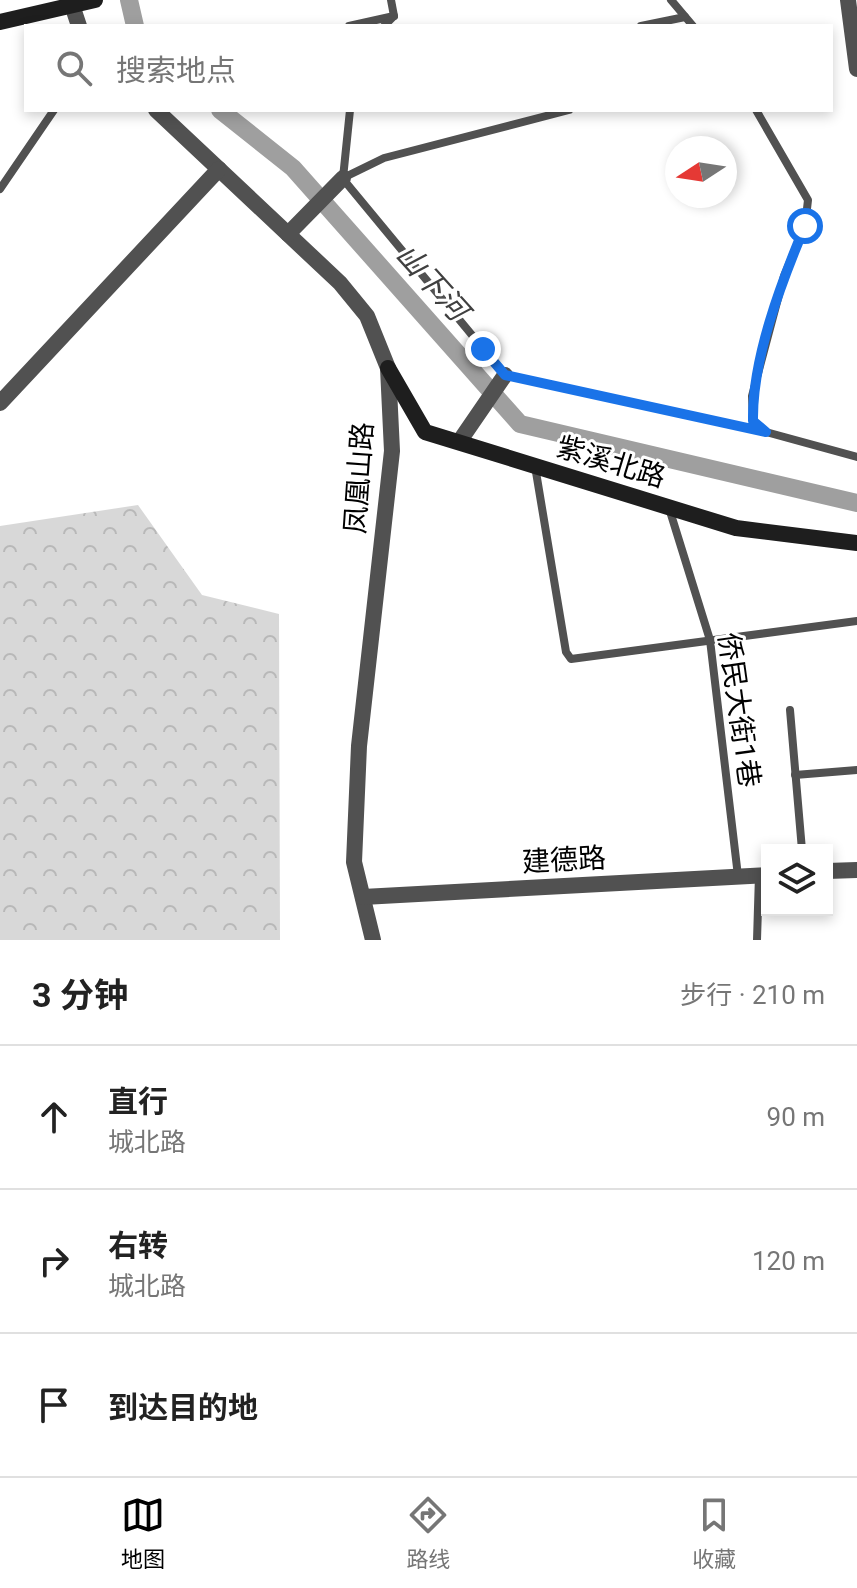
<!DOCTYPE html>
<html lang="zh">
<meta charset="utf-8">
<style>
body{margin:0;font-family:Roboto,"Noto Sans SC",sans-serif;background:#f2f2f2;color:#222}
.controls{position:absolute;right:24px;bottom:24px;display:grid;overflow:hidden;border-radius:0px;box-shadow:0 4px 12px #0003}
.controls button{width:72px;height:72px;display:grid;place-items:center;padding:0;border:0;border-bottom:2px solid #e0e0e0;background:#fff;color:#222;font:40px sans-serif}
.compass{position:absolute;left:665px;top:136px;width:72px;height:72px;border-radius:50%;background:#fff;box-shadow:0 4px 12px #0003;rotate:258deg}
.stop{position:absolute;width:24px;height:24px;margin:-18px;border:6px solid #1a73e8;border-radius:50%;background:#fff}
.stop.end{background:#1a73e8;border-color:#fff;box-shadow:0 2px 8px #0008}
.list{margin:0;padding:0;list-style:none}
h2{display:flex;justify-content:space-between;align-items:center;height:104px;margin:0;padding:0 32px;font-size:34px}
h2 small{font-size:26px;font-weight:400;color:#767676}
.list li{display:grid;grid-template-columns:52px 1fr auto;gap:24px;align-items:center;box-sizing:border-box;height:144px;padding:0 32px;border-top:2px solid #e0e0e0}
.list b{display:block;font-size:30px;white-space:nowrap}
.list p{margin:0;font-size:26px;white-space:nowrap;color:#767676}
.list em{font-size:26px;font-style:normal;color:#767676}
.icon{flex:none;width:44px;height:44px;fill:none;stroke:currentColor;stroke-width:2;stroke-linecap:round;stroke-linejoin:round}
.map{position:relative;flex:none;width:857px;height:940px;overflow:hidden}
.search{position:absolute;background:#fff;box-shadow:0 4px 12px #0003;left:24px;right:24px;top:24px;height:88px;display:flex;align-items:center;gap:20px;box-sizing:border-box;padding:0 28px;border-radius:0px;color:#767676;font-size:30px}
.sheet{height:536px;background:#fff}
nav{display:flex;justify-content:space-around;align-items:center;box-sizing:border-box;height:112px;border-top:2px solid #e0e0e0;background:#fff;font-size:22px;color:#767676}
nav a{display:grid;justify-items:center;gap:4px}
nav .on{color:#000}
.map>svg:first-child{display:block}
.forest{fill:url(#forest-crowns)}
.lines{fill:none;stroke-linecap:round;stroke-linejoin:round}
.canal{stroke:#9f9f9f;stroke-width:18}
.lane{stroke:#515151;stroke-width:8}
.street{stroke:#515151;stroke-width:16}
.secondary{stroke:#1e1e1e;stroke-width:16}
.route{stroke:#1a73e8;stroke-width:10}
.labels{text-anchor:middle;dominant-baseline:central;stroke-width:6;stroke-linejoin:round;paint-order:stroke}
.street-label{font-size:28px;fill:#000;stroke:#fff}
.water-label{font-size:30px;font-style:italic;fill:#404040;stroke:#fff}
</style>
<div class="map">
<svg width="857" height="940" viewBox="0 0 857 940">
<defs>
<pattern id="forest-crowns" width="20" height="18" patternUnits="userSpaceOnUse" patternTransform="scale(2)"><rect width="20" height="18" fill="#d8d8d8"/><path d="M2 6a3 3 0 1 1 6 0M12 15a3 3 0 1 1 6 0" fill="none" stroke="#b8b8b8"/></pattern>
</defs>
<rect width="100%" height="100%" fill="#fff"/>
<polygon class="forest" points="138,505 202,595 279,614 280,940 0,940 0,526"/>
<g class="lines">
<g class="canal">
<polyline points="129,0 135,26"/>
<polyline points="220,110 293,168 520,424 857,503"/>
</g>
<g class="lane">
<polyline points="671,0 693,26"/>
<polyline points="349,26 394,16"/>
<polyline points="384,26 394,16 391,0"/>
<polyline points="641,26 685,17"/>
<polyline points="350,110 343,178 384,158 569,110"/>
<polyline points="756,110 808,200 805,226 784,276 752,396 753,421 766,432 857,457"/>
<polyline points="343,179 505,375 766,432"/>
<polyline points="0,189 54,110"/>
<polyline points="535,466 566,652 571,659 857,621"/>
<polyline points="669,508 710,640 738,876"/>
<polyline points="790,710 802,850"/>
<polyline points="795,775 857,770"/>
<polyline points="757,940 759,875"/>
</g>
<g class="street">
<polyline points="848,0 857,69"/>
<polyline points="72,5 79,26"/>
<polyline points="156,110 340,283 367,316 388,368 392,451 359,746 354,862 373,940"/>
<polyline points="288,234 343,178"/>
<polyline points="0,403 219,169"/>
<polyline points="459,442 505,375"/>
<polyline points="827,871 857,870"/>
<polyline points="363,897 767,875"/>
</g>
<g class="secondary">
<polyline points="0,22 95,0"/>
<polyline points="388,368 425,432 736,528 857,543"/>
</g>
</g>
<g class="lines">
<path class="route" d="M 483,349 L 505,375 L 766,432 L 753,421 C 752,359 781,283 805,226"/>
</g>
<g class="labels">
<g class="street-label">
<text transform="translate(611 462) rotate(17)">紫溪北路</text>
<text transform="translate(359 478) rotate(-86)">凤凰山路</text>
<text transform="translate(739 710) rotate(82)">侨民大街1巷</text>
<text transform="translate(564 860) rotate(-3)">建德路</text>
</g>
<g class="water-label">
<text transform="translate(432 282) rotate(48)">山下河</text>
</g>
</g>
</svg>
<div class="controls">
<button><svg class="icon" aria-label="layers" viewBox="0 0 24 24"><path d="M12 4l9 5-9 5-9-5zM3 14l9 5 9-5"/></svg></button>
</div>
<svg class="compass" viewBox="-18 -18 36 36"><path d="M0-13l5 13h-10z" fill="#e53935"/><path d="M0 13l5-13h-10z" fill="#767676"/></svg>
<div class="stop" style="left:805px;top:226px"></div>
<div class="stop end" style="left:483px;top:349px"></div>
<div class="search"><svg class="icon" aria-label="search" viewBox="0 0 24 24"><circle cx="10" cy="10" r="6"/><path d="M15 15l6 6"/></svg>搜索地点</div>
</div>
<section class="sheet">
<h2>3 分钟<small>步行 · 210 m</small></h2>
<ul class="list">
<li><svg class="icon" aria-label="ahead" viewBox="0 0 24 24"><path d="M12 20V5M6 11l6-6 6 6"/></svg><div><b>直行</b><p>城北路</p></div><em>90 m</em></li>
<li><svg class="icon" aria-label="right" viewBox="0 0 24 24"><path d="M7 20v-9h11M14 6l5 5-5 5"/></svg><div><b>右转</b><p>城北路</p></div><em>120 m</em></li>
<li><svg class="icon" aria-label="arrive" viewBox="0 0 24 24"><path d="M6 21V4h12l-3 4 3 4H6"/></svg><div><b>到达目的地</b></div></li>
</ul>
</section>
<nav>
<a class="on"><svg class="icon" aria-label="map" viewBox="0 0 24 24"><path d="M3 6l6-2 6 2 6-2v14l-6 2-6-2-6 2zM9 4v14M15 6v14"/></svg>地图</a>
<a><svg class="icon" aria-label="directions" viewBox="0 0 24 24"><path d="M12 3l9 9-9 9-9-9zM9 14v-3h6M13 9l2 2-2 2"/></svg>路线</a>
<a><svg class="icon" aria-label="saved" viewBox="0 0 24 24"><path d="M7 4h10v16l-5-4-5 4z"/></svg>收藏</a>
</nav>
